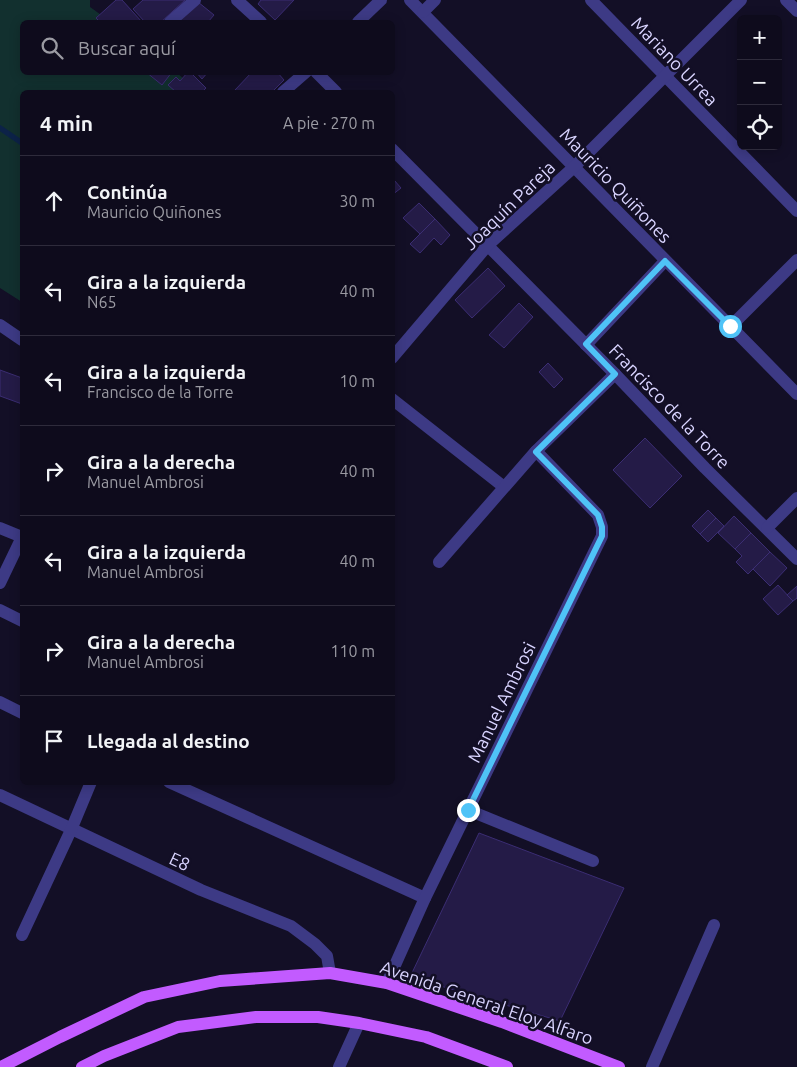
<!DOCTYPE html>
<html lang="es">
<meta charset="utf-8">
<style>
body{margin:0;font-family:Ubuntu,sans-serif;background:#171425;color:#f1f3f6}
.controls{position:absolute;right:15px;top:15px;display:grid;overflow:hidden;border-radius:8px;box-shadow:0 2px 12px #0003}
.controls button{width:45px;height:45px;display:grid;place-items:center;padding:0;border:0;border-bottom:1px solid #2e2b3b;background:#0e0b1c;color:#f1f3f6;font:25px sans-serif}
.stop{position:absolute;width:15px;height:15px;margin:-11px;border:4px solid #4fc3f7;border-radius:50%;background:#fff}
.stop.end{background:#4fc3f7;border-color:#fff;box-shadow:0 1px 5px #0008}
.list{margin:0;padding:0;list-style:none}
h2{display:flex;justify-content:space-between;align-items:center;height:65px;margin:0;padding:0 20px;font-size:21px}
h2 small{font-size:16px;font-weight:400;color:#9b9ba3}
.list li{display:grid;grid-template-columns:32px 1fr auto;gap:15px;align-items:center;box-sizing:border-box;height:90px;padding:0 20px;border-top:1px solid #2e2b3b}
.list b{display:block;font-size:19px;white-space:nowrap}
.list p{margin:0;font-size:16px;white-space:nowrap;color:#9b9ba3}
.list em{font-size:16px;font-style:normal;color:#9b9ba3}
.icon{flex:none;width:28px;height:28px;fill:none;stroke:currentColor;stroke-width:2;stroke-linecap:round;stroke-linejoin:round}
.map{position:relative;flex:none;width:797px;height:1067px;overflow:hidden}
.search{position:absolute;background:#0e0b1c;box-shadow:0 2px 12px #0003;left:20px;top:20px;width:375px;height:55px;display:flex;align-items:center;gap:12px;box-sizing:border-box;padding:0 18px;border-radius:8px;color:#9b9ba3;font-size:19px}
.panel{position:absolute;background:#0e0b1c;box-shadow:0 2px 12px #0003;left:20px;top:90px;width:375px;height:695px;border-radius:8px}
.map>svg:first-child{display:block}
.green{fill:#12302f}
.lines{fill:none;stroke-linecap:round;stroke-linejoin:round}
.stream{stroke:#0c2248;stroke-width:5.5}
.building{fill:#241b47;stroke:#3b2d73}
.minor{stroke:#3d3a85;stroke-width:12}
.major{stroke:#c25bff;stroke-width:12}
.route{stroke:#4fc3f7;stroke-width:6}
.labels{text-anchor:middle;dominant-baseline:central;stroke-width:5;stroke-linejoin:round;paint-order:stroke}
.street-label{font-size:18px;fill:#d9d4ff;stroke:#130f26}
</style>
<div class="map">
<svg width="797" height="1067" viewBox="0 0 797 1067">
<rect width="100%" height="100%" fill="#130f26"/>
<polygon class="green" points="0,0 90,0 90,7 111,22 22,22 22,72 177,73 199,92 22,92 22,302 0,288"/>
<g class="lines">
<polyline class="stream" points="0,128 22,143"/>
</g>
<g class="building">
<polygon points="116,0 122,0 142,22 100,22 96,18"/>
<polygon points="143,0 185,0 161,22 145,22 133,9"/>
<polygon points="261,0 294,0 275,20 258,4"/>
<polygon points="198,2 214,15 208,22 184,22 180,20"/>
<polygon points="146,72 172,72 162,85"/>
<polygon points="188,72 190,72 206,88 202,92 176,92 168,85 176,77 180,81"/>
<polygon points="196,72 208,72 202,79"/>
<polygon points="252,72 277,72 284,80 272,92 237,92 235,90"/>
<polygon points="394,180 401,188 392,195 392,181"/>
<polygon points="419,203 435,219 420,234 403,218"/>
<polygon points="435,219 450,235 441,245 434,238 420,253 410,244"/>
<polygon points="488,268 505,286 472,318 455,300"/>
<polygon points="519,303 533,317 504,348 489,335"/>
<polygon points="548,363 563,379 554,388 539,372"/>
<polygon points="0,370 22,378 22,404 0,396"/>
<polygon points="645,438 682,476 650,508 613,470"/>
<polygon points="708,510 716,518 700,534 692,526"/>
<polygon points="734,516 751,533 735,549 718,533"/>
<polygon points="716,518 724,526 708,542 700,534"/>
<polygon points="751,533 770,552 748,574 736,562 742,556 735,549"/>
<polygon points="770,552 787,568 770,586 753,569"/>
<polygon points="778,585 793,601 778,615 763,599"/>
<polygon points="797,586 797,598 793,601 787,595"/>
<polygon points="479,833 624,888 560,1021 410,977"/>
</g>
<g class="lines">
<g class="minor">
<polyline points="237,0 261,22"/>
<polyline points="410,0 797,394"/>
<polyline points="591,0 797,211"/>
<polyline points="786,0 797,11"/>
<polyline points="423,12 435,0"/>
<polyline points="170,22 195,0"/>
<polyline points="358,22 381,0"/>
<polyline points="316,72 336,92"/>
<polyline points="283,92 306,72"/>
<polyline points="392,149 615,374 705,468 797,559"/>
<polyline points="0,325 22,340"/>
<polyline points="730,327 797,260"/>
<polyline points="586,345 665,261"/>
<polyline points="392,358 488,245 574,167 741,0"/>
<polyline points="392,399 504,487"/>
<polyline points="0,528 22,537"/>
<polyline points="767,528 797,498"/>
<polyline points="439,562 536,451 615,374"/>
<polyline points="0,583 22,537"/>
<polyline points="0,610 22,621"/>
<polyline points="0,702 22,713"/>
<polyline points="169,782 425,898"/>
<polyline points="0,795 201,890 291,926 315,944 327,956 330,973"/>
<polyline points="468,810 593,861"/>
<polyline points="22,935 71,830 91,782"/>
<polyline points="387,983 425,898 602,536 602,527 598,515 536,451"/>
<polyline points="339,1067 359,1023"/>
<polyline points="652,1067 714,925"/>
</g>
<g class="major">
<polyline points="1,1067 60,1037 144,997 220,981 330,973 387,983 502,1022 619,1067"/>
<polyline points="82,1067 104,1056 178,1027 256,1017 318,1017 359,1023 426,1037 507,1067"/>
</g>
</g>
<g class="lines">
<polyline class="route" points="468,810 602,536 602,527 598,515 536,452 615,374 586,344 665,261 730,326"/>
</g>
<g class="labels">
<g class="street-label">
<text transform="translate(675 61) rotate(46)">Mariano Urrea</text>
<text transform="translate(616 185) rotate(46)">Mauricio Quiñones</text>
<text transform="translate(509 205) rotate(-44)">Joaquín Pareja</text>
<text transform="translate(670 406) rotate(46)">Francisco de la Torre</text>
<text transform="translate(501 702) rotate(-64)">Manuel Ambrosi</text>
<text transform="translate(180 861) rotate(25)">E8</text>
<text transform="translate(487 1002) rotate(19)">Avenida General Eloy Alfaro</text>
</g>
</g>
</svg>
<div class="controls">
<button>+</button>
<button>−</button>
<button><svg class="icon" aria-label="locate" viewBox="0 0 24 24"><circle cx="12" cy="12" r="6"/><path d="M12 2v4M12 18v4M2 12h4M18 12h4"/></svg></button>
</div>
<div class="stop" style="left:730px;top:326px"></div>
<div class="stop end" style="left:468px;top:810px"></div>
<div class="search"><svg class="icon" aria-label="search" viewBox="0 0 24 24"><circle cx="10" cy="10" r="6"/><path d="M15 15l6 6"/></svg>Buscar aquí</div>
<section class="panel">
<h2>4 min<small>A pie · 270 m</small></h2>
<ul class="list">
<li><svg class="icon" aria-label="ahead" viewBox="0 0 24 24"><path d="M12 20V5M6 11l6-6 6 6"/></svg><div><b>Continúa</b><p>Mauricio Quiñones</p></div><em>30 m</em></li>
<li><svg class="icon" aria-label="left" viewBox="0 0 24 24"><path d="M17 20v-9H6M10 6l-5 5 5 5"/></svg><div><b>Gira a la izquierda</b><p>N65</p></div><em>40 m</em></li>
<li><svg class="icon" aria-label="left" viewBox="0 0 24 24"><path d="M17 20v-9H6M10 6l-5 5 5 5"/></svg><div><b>Gira a la izquierda</b><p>Francisco de la Torre</p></div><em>10 m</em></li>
<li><svg class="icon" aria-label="right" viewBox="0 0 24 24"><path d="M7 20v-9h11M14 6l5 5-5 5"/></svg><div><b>Gira a la derecha</b><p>Manuel Ambrosi</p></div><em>40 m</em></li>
<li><svg class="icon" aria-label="left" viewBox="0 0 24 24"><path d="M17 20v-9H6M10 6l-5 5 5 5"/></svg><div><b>Gira a la izquierda</b><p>Manuel Ambrosi</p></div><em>40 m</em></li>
<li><svg class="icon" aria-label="right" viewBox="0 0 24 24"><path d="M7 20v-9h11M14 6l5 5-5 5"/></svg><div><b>Gira a la derecha</b><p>Manuel Ambrosi</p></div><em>110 m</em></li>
<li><svg class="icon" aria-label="arrive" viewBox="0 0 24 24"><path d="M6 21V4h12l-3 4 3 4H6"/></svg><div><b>Llegada al destino</b></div></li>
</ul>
</section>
</div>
